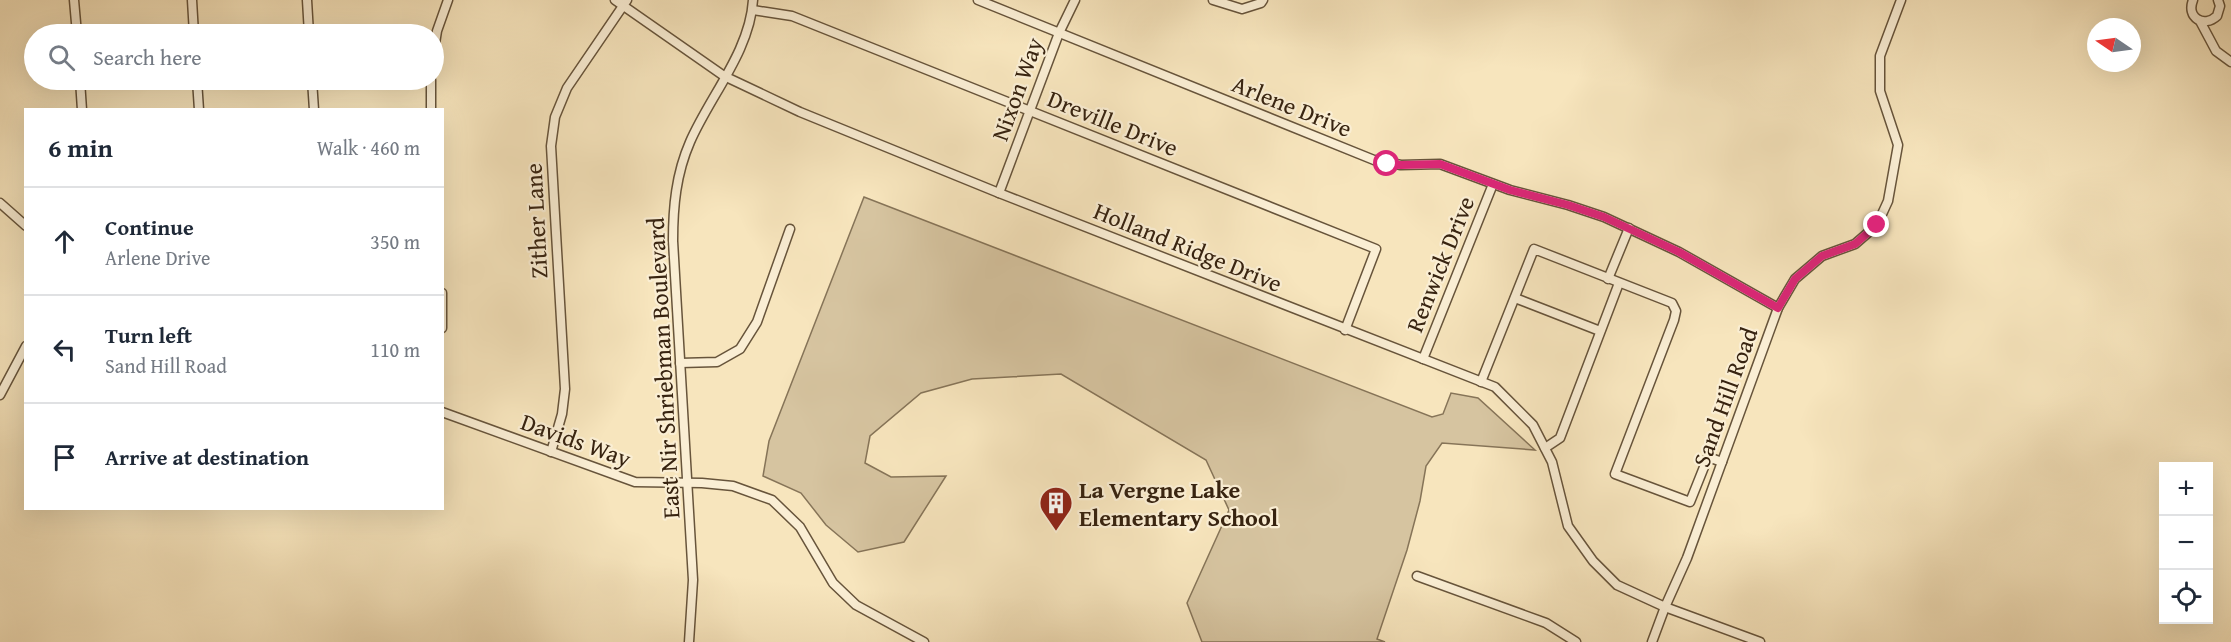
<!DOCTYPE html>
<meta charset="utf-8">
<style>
body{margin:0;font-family:"Gentium Book Plus",serif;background:#f6f6f7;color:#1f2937}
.controls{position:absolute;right:18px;bottom:18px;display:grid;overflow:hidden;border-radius:0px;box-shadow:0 6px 24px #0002}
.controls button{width:54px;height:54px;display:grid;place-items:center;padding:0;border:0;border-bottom:2px solid #e0e1e3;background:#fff;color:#1f2937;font:30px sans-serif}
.compass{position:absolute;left:2087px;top:18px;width:54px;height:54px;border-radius:50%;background:#fff;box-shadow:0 6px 24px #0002;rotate:283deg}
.stop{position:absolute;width:18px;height:18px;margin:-14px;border:4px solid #db2777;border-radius:50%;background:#fff}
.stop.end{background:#db2777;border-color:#fff;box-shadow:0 2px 6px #0008}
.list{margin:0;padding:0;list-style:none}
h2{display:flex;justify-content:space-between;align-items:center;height:78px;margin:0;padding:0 24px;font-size:26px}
h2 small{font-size:20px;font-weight:400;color:#747a83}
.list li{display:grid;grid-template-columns:39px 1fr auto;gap:18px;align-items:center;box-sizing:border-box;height:108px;padding:0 24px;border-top:2px solid #e0e1e3}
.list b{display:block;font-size:22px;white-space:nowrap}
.list p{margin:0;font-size:20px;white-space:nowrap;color:#747a83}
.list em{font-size:20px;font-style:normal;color:#747a83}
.icon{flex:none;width:33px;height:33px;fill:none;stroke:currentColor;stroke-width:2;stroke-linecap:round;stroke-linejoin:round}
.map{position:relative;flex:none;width:2231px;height:642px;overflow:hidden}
.search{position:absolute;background:#fff;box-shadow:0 6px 24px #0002;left:24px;top:24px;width:420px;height:66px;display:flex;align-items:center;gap:15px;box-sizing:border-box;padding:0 21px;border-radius:33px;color:#747a83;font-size:22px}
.panel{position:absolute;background:#fff;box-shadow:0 6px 24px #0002;left:24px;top:108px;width:420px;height:402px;border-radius:0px}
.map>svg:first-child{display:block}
.green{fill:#d6c4a0;stroke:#867458;stroke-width:1.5}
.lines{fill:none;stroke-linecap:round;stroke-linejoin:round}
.street-casing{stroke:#67543b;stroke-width:11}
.street{stroke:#faeed4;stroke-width:8}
.route{stroke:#db2777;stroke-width:8}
.labels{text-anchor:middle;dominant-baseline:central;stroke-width:4.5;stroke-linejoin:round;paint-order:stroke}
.street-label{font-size:24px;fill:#372310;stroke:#faeed4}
.poi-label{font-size:24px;font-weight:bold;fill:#372310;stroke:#faeed4;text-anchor:start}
</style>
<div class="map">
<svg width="2231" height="642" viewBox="0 0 2231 642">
<rect width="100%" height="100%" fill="#f7e5bd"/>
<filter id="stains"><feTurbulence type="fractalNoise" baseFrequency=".00333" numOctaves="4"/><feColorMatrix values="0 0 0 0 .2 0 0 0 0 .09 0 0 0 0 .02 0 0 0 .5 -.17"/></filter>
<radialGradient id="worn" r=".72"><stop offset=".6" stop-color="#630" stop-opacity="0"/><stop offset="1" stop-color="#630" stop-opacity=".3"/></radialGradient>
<polygon class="green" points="864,197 1432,417 1443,414 1451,393 1478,398 1535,450 1442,443 1426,466 1420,501 1407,550 1377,639 1385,642 1202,642 1187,603 1229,510 1206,460 1061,374 972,379 921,393 870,436 865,463 891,477 946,476 904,542 858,552 826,525 801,493 763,476 769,441"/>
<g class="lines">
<g class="street-casing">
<g id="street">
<polyline points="74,0 77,34"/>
<polyline points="192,0 194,34"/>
<polyline points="307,0 309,34"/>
<polyline points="615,0 724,76 800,112 999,193 1495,387 1533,425 1552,462 1568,526 1593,561 1617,585 1665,607 1760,642"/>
<polyline points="978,0 1374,160 1401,165 1440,164 1510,190 1568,205 1604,217 1679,252 1778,308"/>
<polyline points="1213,0 1242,9 1261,3 1263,0"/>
<path d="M 2193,0 C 2186,18 2204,28 2217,16 L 2220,6 L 2218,0"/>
<polyline points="753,10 792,16 1376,249 1345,330"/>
<polyline points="2200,21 2216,51 2231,62"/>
<polyline points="434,50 437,31 448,0"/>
<polyline points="80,80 82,110"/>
<polyline points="197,80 199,110"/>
<polyline points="312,80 314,110"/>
<polyline points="431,80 431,110"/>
<polyline points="999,193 1059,33 1075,0"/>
<polyline points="0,203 26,226"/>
<polyline points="1608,279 1629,228"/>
<polyline points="442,293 442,328"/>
<polyline points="1515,298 1600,331"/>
<polyline points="1423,359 1493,184"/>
<polyline points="680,363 717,362 740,349 757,322 790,229"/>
<polyline points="1481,382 1534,249 1672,303 1676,311 1674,320 1615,474 1690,502 1708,457 1722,462"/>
<polyline points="0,395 26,346"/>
<polyline points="442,412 635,482 702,483 733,486 772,500 800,527 833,583 856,605 924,642"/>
<polyline points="1545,448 1560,438 1619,283"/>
<polyline points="551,452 562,414 565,389 551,146 555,117 567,88 627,0"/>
<polyline points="1417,576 1546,623 1576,642"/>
<path d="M 689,642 L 693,580 L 673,241 C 673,207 676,174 690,142 C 710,96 750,51 753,0"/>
<polyline points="1652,642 1665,607 1687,558 1778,308 1795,279 1822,256 1855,244 1877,225 1888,201 1898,145 1880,91 1880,56 1901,0"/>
</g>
</g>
<use href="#street" class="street"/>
</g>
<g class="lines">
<polyline class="route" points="1387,164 1401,165 1440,164 1510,190 1568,205 1604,217 1679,252 1778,308 1795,279 1822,256 1855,244 1877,225"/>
</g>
<defs>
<g id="building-pin" transform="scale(1.725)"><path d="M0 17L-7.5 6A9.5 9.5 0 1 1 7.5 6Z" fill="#8f2418" stroke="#faeed4"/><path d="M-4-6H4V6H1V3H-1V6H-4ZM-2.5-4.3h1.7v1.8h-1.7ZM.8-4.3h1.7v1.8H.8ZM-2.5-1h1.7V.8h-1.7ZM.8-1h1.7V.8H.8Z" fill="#fff"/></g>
</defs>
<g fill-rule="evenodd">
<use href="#building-pin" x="1056" y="503"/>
</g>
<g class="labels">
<g class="street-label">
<text transform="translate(1017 89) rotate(-70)">Nixon Way</text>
<text transform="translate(1292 106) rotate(22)">Arlene Drive</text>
<text transform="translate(1113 123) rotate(22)">Dreville Drive</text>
<text transform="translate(536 221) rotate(-93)">Zither Lane</text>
<text transform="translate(1188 247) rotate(22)">Holland Ridge Drive</text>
<text transform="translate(1440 264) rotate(-68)">Renwick Drive</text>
<text transform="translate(663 368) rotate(-93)">East Nir Shriebman Boulevard</text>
<text transform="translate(1725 397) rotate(-70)">Sand Hill Road</text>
<text transform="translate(576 440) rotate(20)">Davids Way</text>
</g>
<g class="poi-label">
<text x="1079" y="489">La Vergne Lake<tspan x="1079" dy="28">Elementary School</tspan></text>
</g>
</g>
<rect width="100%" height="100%" filter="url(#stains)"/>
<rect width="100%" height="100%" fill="url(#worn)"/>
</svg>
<div class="controls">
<button>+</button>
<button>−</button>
<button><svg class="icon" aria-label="locate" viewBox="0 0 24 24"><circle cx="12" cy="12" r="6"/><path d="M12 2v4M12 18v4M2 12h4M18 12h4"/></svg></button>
</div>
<svg class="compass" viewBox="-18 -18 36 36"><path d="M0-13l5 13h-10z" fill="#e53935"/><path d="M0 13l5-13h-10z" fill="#747a83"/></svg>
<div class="stop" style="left:1387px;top:164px"></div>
<div class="stop end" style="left:1877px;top:225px"></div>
<div class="search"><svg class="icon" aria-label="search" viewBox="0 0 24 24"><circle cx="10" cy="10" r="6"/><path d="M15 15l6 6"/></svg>Search here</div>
<section class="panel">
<h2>6 min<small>Walk · 460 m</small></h2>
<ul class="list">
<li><svg class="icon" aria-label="ahead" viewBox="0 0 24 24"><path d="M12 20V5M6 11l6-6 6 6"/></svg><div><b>Continue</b><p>Arlene Drive</p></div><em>350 m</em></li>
<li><svg class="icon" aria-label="left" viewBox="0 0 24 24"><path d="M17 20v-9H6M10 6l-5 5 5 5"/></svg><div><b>Turn left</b><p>Sand Hill Road</p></div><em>110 m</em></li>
<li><svg class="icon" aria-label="arrive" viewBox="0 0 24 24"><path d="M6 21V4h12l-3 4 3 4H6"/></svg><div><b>Arrive at destination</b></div></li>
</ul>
</section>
</div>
